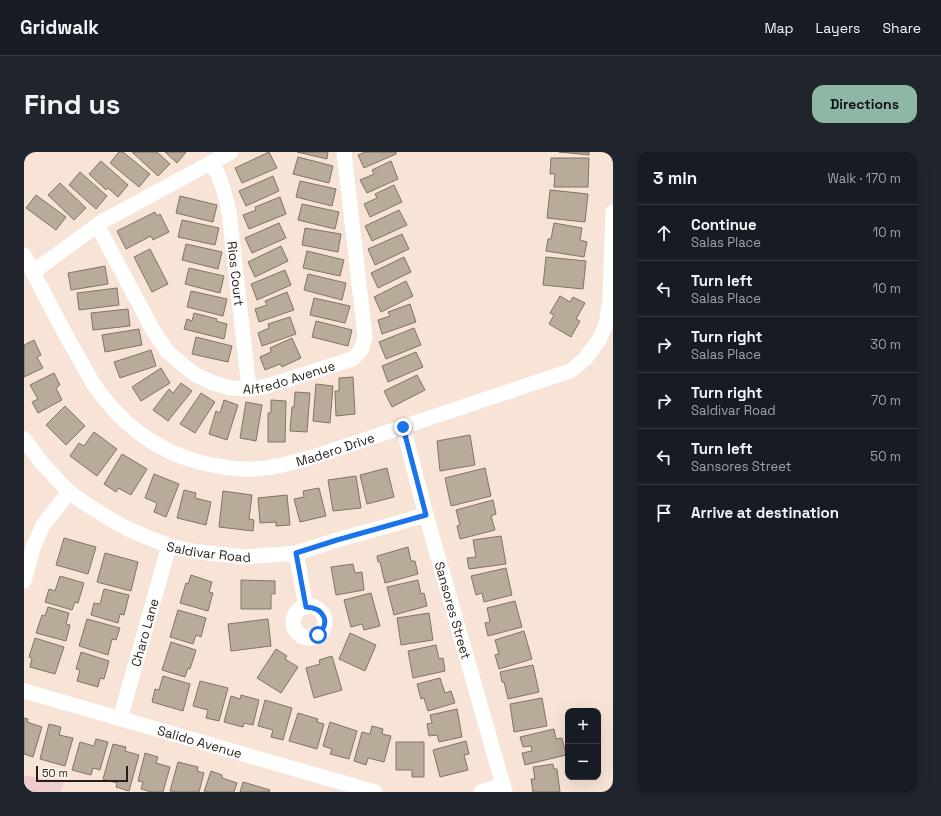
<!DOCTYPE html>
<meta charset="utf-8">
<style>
body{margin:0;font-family:"Space Grotesk",sans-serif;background:#20242c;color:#f1f3f6}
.controls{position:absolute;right:12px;bottom:12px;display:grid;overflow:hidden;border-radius:8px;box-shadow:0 4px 16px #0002}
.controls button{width:36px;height:36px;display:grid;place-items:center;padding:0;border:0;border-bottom:1px solid #363941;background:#171b24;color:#f1f3f6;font:20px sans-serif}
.scale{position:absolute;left:12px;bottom:10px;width:92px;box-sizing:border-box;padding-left:4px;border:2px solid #251e19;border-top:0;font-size:11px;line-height:14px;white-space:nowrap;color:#251e19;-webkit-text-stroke:3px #fcf4ef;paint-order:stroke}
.stop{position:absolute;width:12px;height:12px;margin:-9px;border:3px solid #1a73e8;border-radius:50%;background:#fff}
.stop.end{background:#1a73e8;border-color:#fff;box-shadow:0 1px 4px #0008}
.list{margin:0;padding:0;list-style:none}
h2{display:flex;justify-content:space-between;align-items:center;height:52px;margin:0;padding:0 16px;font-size:17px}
h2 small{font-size:13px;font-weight:400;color:#9ea1a6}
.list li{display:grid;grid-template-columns:26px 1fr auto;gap:12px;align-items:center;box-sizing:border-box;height:56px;padding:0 16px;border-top:1px solid #363941}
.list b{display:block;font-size:15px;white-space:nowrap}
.list p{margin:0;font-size:13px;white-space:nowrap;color:#9ea1a6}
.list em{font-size:13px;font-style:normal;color:#9ea1a6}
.icon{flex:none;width:22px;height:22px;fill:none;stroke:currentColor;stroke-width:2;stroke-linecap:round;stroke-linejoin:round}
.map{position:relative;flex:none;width:589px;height:640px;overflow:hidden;border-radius:12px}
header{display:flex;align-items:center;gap:24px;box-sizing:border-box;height:56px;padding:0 20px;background:#171b24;border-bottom:1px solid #363941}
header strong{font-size:19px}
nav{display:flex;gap:22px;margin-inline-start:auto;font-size:14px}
.intro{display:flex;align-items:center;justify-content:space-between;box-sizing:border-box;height:96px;padding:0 24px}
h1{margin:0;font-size:28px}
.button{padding:10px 18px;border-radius:12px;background:#8fb7a5;color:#111;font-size:14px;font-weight:700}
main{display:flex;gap:24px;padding:0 24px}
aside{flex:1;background:#171b24;border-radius:12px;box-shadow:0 4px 16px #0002}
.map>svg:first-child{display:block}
.green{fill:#edcdcd}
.building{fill:#b8ab9a;stroke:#807464}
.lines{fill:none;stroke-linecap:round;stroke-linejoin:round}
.minor{stroke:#fff;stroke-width:15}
.route{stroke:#1a73e8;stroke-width:5}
.labels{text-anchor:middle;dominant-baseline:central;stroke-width:3;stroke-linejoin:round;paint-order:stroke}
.street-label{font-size:13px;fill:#251e19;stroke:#fcf4ef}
</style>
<header>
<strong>Gridwalk</strong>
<nav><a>Map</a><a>Layers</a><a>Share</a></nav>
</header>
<div class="intro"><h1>Find us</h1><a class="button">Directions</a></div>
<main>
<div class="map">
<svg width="589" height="640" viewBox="0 0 589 640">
<rect width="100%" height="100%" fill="#f8e4d7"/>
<polygon class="green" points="0,623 40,631 36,640 0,640"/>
<g class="building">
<polygon points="95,0 99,0 126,22 115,35 86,11"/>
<polygon points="108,0 133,0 146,12 134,24"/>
<polygon points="141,0 162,0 153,11"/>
<polygon points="245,0 253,16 218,31 211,16"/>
<polygon points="273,0 304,0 303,7"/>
<polygon points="341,0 372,0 372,2 340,16 334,3"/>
<polygon points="535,0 565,0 565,3"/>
<polygon points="274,5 309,14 305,31 269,22"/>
<polygon points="527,6 565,6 564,35 530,35 531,22 526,22"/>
<polygon points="77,9 104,33 94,45 84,36 82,38 65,22"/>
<polygon points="367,9 374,27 343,41 336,28 350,22 348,18"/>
<polygon points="56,20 83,44 72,57 45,33"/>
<polygon points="249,24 255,39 222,54 215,39"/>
<polygon points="276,29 312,37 308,54 272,45"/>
<polygon points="36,31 62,56 50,68 24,43"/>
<polygon points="370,33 378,50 346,65 340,52 353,46 351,42"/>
<polygon points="526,38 564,42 561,70 523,66"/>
<polygon points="12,43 42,65 32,78 2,56"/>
<polygon points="156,44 193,53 189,70 152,61"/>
<polygon points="256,45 262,62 225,77 219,63 232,58 231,55"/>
<polygon points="278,52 315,60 311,77 274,68"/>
<polygon points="375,58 383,73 348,89 341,74"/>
<polygon points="131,60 133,64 136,62 145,80 129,88 127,84 102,97 93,79"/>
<polygon points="158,68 195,76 191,93 154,85"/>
<polygon points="255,71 262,86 228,101 221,86"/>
<polygon points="530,71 558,76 556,88 563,90 560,105 522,99 524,87 527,87"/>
<polygon points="281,76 317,82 314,100 278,93"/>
<polygon points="378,82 385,97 351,113 344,97"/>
<polygon points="162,92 198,100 194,117 158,108"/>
<polygon points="257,94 264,109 231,125 224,110"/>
<polygon points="126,97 144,132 128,140 110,105"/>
<polygon points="283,99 320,108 316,124 279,116"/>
<polygon points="380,105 387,120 354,136 347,121"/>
<polygon points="522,105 562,109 559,137 519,133"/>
<polygon points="81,114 84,132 47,138 44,121"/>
<polygon points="165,116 200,124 196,141 161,132"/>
<polygon points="261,118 267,133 233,148 227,132"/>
<polygon points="284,122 322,131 318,148 280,138"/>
<polygon points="382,129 389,144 357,160 350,145"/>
<polygon points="93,136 95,153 55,158 53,141"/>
<polygon points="167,139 203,147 199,164 163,155"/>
<polygon points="263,140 270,158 235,170 231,157 243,153 241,149"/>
<polygon points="536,144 546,150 549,145 561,151 552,167 556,169 547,185 525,172 530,163 526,161"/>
<polygon points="290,146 326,154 321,171 286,163"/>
<polygon points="386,152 392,170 358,182 354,168 366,164 364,160"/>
<polygon points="104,157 106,174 69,178 67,161"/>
<polygon points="170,161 193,167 192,169 203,172 200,187 160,177 163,167 168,169"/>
<polygon points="266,165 272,182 238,194 234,181 245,176 244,172"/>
<polygon points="292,169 328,178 324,194 288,185"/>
<polygon points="390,176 397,193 362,207 355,190"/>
<polygon points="115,177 118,193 81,200 78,183"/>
<polygon points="172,185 208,194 204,210 168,202"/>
<polygon points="268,186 277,206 258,215 256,212 241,218 236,205 247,200 246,196"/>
<polygon points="10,188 17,203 13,205 19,216 0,225 0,193"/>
<polygon points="127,198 132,214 96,226 90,210"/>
<polygon points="392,200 399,215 364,230 358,214"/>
<polygon points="137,216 146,231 117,249 108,235"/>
<polygon points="30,221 36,233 32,236 38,248 14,261 8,250 14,247 6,233"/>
<polygon points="393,223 401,238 368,255 360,239"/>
<polygon points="329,225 331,262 312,264 311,239 315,239 315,226"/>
<polygon points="157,231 168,239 144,269 129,258 145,237 149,241"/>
<polygon points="292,232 309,234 306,271 289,269"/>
<polygon points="271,240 286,241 283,280 266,279 268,255 270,255"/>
<polygon points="177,241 191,250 171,281 156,272"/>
<polygon points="200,248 214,253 203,288 185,282 192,259 196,261"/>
<polygon points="247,248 262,249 261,290 244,290 244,261 247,261"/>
<polygon points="222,250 238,253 232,289 216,286"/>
<polygon points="41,254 61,274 42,293 22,273"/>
<polygon points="70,280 93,297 73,324 46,304 55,291 60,294"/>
<polygon points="446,283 451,313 416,319 413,289"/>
<polygon points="98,302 123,317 107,343 94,336 92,340 80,332"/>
<polygon points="363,316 370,345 343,352 336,323"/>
<polygon points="461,316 467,344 427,354 421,326"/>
<polygon points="130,322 155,332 142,365 130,360 133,351 121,346"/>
<polygon points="332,324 337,356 309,359 304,328"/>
<polygon points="295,336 302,364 276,370 270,347 280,345 279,339"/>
<polygon points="160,338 172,341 171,346 187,350 182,373 153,366"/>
<polygon points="199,339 228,343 225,367 230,368 229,379 195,375"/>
<polygon points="263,343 266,373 252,374 252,370 236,371 234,346"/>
<polygon points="469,348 472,362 467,364 471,378 436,387 433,374 436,373 432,358"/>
<polygon points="477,384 482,412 445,417 443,406 452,405 449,388"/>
<polygon points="40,386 72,395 64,422 32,413"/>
<polygon points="384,395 387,409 391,409 394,422 361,431 356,410 354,410 353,404"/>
<polygon points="81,401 114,410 107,439 73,430"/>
<polygon points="329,412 331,421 338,420 340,438 312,443 307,415"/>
<polygon points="482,416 488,443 460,450 458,441 452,443 447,424"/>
<polygon points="167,423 188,430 185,440 189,441 184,459 156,451 162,431 164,432"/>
<polygon points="36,424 60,431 54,451 51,450 48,458 21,450 25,437 31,439"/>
<polygon points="217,428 251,429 251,442 247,442 247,457 217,457"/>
<polygon points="394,428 397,442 400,441 403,454 370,463 363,435"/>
<polygon points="80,437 105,443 100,463 96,462 94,471 67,463 70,451 76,452"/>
<polygon points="347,441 356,474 340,478 338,472 327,475 320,448"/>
<polygon points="491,449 498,475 464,484 461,471 466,470 463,456"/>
<polygon points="24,455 45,461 42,472 46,473 42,489 12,481 18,463 21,464"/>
<polygon points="154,458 182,466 177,485 172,483 169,492 146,485"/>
<polygon points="405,461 409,488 377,493 373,466"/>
<polygon points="63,467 96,476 92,488 88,487 84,503 55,494"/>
<polygon points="244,467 247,494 207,499 204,472"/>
<polygon points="500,479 508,507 475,517 471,503 475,502 471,488"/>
<polygon points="326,481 352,493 341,519 315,507"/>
<polygon points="11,486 40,495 31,522 6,515 8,506 5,505"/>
<polygon points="147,490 172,498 166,517 164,516 161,525 138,518"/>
<polygon points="412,493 415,507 419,506 421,519 389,526 384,499"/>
<polygon points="252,497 263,504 261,507 274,515 257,541 233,526"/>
<polygon points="57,500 85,509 80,527 76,526 74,535 53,529 56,518 52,517"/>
<polygon points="308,504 318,538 290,546 282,516 296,512 295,508"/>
<polygon points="509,513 515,540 484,547 480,530 478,530 476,520"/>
<polygon points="139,524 166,532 159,559 128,550 131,537 135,538"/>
<polygon points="416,526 421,541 427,539 431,551 404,559 400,546 397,547 393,532"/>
<polygon points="176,529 204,536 195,569 182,566 184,558 169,554"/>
<polygon points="217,543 235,548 229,573 220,571 219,575 200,570 207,544 216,547"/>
<polygon points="518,546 523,574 490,580 486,552"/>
<polygon points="241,548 268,556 259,588 247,585 249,578 234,574"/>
<polygon points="433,557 438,585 415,590 413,583 405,584 403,572 408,571 406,563"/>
<polygon points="274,561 294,567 293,570 300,572 293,597 265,589"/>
<polygon points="0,566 4,567 3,570 18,575 9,605 0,602"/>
<polygon points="306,570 333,579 325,607 306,602 308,597 299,594"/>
<polygon points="25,572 37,575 35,583 49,586 41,614 16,607"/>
<polygon points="348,574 359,577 358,582 367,584 360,610 344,606 342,613 330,609 338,580 346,582"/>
<polygon points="530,577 532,587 538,586 542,603 501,613 498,601 508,599 507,594 499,595 496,585"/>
<polygon points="72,587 84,590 76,618 69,616 67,623 48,618 56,590 70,594"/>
<polygon points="442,589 445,602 440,603 444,618 416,625 409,598"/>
<polygon points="372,590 400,590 400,625 388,625 388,618 372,618"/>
<polygon points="89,592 102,595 101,599 115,603 105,639 92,635 93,631 79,627"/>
<polygon points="121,601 134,605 132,611 146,615 139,640 127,640 117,637 119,630 114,629"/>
<polygon points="154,610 174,615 173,619 180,621 175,640 151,640 146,639"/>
<polygon points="529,612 530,617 533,617 536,640 509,640 507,627 511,627 509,615"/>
<polygon points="187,619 198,623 198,626 213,631 210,640 180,640"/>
<polygon points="219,630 246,638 245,640 216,640"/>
</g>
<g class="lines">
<g class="minor">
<path id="s1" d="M 188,11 C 197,26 201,42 205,60 L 225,236"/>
<path id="s2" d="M 73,73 L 129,178 L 143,199 L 160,214 L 172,223 L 189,231 L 207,236 L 230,237 L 250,232 L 328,207 C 337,200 339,195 341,184 L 320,0"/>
<path id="s3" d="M 0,103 C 17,135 33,168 51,199 C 57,210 63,221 69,231 C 95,271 133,300 179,311 C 195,315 213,318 230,317 C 251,316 272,310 292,304 L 546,219 L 561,207 L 575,188 L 582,173 L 586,148 L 589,60"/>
<polyline points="9,120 79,69 207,0"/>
<path id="s4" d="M 379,275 L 402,363 L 481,640"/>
<path id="s5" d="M 0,287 L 17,310 L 45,340 L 62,352 L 86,367 L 106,378 L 145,394 L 167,399 L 221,405 L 272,401 L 313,388 L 402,363"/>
<polyline points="272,401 282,455"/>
<polyline points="0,429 9,396 19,373 45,340"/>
<circle cx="285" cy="470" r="16"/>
<path id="s6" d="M 0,539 L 351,640"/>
<path id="s7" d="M 96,567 L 145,394"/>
<polyline points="457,640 479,633"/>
</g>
</g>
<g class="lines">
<path class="route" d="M 294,483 C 307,470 300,456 282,455 L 272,401 L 313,388 L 402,363 L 379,275"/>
</g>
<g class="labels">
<g class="street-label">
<text stroke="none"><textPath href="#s1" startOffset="114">Rios Court</textPath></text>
<text stroke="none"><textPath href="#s2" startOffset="279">Alfredo Avenue</textPath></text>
<text stroke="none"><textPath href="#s3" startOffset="420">Madero Drive</textPath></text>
<text stroke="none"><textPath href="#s5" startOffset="224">Saldivar Road</textPath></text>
<text stroke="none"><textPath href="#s4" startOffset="190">Sansores Street</textPath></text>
<text stroke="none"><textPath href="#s7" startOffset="90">Charo Lane</textPath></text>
<text stroke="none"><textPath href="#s6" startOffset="183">Salido Avenue</textPath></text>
</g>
</g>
</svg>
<div class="controls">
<button>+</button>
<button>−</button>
</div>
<div class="scale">50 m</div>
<div class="stop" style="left:294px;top:483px"></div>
<div class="stop end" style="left:379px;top:275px"></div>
</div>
<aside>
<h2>3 min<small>Walk · 170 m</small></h2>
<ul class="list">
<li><svg class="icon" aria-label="ahead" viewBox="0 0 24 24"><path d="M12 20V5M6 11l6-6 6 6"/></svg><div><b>Continue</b><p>Salas Place</p></div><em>10 m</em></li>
<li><svg class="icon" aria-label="left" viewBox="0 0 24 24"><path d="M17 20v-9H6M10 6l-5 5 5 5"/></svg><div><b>Turn left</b><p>Salas Place</p></div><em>10 m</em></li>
<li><svg class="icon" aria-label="right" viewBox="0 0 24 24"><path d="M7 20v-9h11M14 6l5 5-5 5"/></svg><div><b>Turn right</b><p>Salas Place</p></div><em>30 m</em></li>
<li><svg class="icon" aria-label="right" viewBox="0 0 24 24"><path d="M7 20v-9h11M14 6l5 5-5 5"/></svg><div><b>Turn right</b><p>Saldivar Road</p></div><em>70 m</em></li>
<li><svg class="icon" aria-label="left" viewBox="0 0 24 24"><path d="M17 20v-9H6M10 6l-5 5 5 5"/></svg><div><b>Turn left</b><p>Sansores Street</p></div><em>50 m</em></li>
<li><svg class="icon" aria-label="arrive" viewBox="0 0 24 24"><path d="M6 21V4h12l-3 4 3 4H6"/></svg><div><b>Arrive at destination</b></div></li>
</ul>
</aside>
</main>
